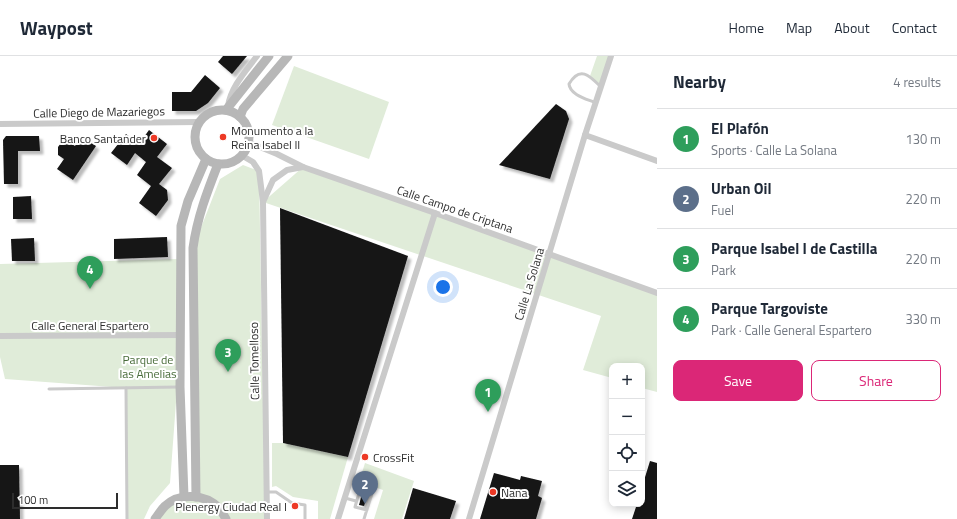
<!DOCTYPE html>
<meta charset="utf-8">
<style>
body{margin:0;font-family:"Titillium Web",sans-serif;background:#f2f2f3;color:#1f2937}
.controls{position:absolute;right:12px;bottom:12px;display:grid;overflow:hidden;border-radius:8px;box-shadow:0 2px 10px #0003}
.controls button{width:36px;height:36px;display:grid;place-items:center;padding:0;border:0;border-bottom:1px solid #e0e1e3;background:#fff;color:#1f2937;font:20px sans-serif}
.scale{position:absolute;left:12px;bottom:10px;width:106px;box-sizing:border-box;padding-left:4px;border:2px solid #2d2d2d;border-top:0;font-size:11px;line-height:14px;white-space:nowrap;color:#2d2d2d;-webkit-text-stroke:3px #fff;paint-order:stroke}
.you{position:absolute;left:443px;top:231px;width:14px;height:14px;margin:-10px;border:3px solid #fff;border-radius:50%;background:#1a73e8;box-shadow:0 0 0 6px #1a73e833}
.badge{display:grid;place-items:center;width:26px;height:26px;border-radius:50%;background:#db2777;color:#fff;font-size:13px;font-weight:700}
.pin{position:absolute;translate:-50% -33px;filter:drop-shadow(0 1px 2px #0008)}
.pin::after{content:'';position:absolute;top:21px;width:14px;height:12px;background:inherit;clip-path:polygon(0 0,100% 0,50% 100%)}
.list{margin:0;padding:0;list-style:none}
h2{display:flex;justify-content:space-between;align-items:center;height:52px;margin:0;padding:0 16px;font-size:17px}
h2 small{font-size:13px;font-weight:400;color:#747a83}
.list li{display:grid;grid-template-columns:26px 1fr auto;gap:12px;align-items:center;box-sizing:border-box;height:60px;padding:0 16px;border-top:1px solid #e0e1e3}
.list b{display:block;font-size:15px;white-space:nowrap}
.list p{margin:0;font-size:13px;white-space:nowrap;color:#747a83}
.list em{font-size:13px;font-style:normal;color:#747a83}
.actions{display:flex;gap:8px;padding:12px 16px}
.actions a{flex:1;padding:9px 0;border:1px solid #db2777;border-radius:8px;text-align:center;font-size:14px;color:#db2777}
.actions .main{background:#db2777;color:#fff}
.icon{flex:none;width:22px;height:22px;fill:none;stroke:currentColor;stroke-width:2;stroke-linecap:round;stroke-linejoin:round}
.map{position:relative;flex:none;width:657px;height:463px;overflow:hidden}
header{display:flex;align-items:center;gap:24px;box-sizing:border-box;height:56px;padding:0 20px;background:#fff;border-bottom:1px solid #e0e1e3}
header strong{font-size:19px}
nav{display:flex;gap:22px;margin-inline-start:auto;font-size:14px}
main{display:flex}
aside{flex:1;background:#fff}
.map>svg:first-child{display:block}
.green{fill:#e0ecd9}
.building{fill:#141414;filter:url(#shadow)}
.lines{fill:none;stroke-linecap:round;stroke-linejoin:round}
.lane{stroke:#cacaca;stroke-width:3}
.street{stroke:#cacaca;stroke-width:6}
.secondary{stroke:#b7b7b7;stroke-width:9}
.poi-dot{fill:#ed3925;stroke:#fff;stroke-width:1.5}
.labels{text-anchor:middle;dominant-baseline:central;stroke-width:4;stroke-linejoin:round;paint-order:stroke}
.street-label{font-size:12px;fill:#2d2d2d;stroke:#fff}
.poi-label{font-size:12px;fill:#2d2d2d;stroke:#fff;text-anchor:start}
.park-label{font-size:12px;fill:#476a38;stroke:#fff}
</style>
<header>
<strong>Waypost</strong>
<nav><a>Home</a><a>Map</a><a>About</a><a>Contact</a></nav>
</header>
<main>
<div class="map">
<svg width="657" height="463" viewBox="0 0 657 463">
<defs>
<filter id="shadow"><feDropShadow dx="3.5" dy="3.5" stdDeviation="1" flood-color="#0004"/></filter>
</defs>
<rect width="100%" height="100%" fill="#fff"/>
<g class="green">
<polygon points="597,0 611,0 601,31 590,20"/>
<polygon points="294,10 389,46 369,103 272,69"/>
<polygon points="243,109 259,115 265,463 157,463 164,451 196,440 193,192 220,123"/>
<polygon points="303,111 657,237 657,336 642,332 642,310 612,310 612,322 583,314 601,260 263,146"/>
<polygon points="180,203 181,279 170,427 150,450 144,463 127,463 126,332 5,323 0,301 0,208"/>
<polygon points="272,387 283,387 348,401 330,463 318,463 318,445 293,441 276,430 272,431"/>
<polygon points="365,407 414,425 402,463 374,463 383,434 359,426"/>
</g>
<g class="building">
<polygon points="223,0 247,0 232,18 218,6"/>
<polygon points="205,19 220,32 208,47 196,55 172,55 172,36 191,36"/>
<polygon points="556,48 566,55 569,63 550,123 499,109"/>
<polygon points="149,74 167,88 157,101 172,112 159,128 167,134 168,144 156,160 139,147 151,130 137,119 146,106 135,97 127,109 111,97 126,78 139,88"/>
<polygon points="6,80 39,80 40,95 18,95 18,128 4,128 3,84"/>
<polygon points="81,80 96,90 73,124 57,113 64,103 58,99 58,91 64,83 75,90"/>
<polygon points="31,140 32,163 13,163 13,141"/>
<polygon points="280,152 408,200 348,401 283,387"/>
<polygon points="167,181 168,201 114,203 114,183"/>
<polygon points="34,182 35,205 12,205 11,183"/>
<polygon points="650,405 657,407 657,463 632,463 637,448 642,448 642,431"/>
<polygon points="0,409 19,409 20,463 0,463"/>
<polygon points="494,417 520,424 521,420 542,425 538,440 542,442 536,463 480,463"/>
<polygon points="413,432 456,445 450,463 404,463"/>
<polygon points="363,434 369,436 364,450 359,449"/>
</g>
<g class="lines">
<g class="lane">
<path d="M 596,47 C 587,43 570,39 569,28 C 580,9 590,20 601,31"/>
<polyline points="126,332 127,463"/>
<polyline points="49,333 179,331"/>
<polyline points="266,436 276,436 292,447 305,449 305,463"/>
<polyline points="345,442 356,445"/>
<polyline points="364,463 373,434 361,430 355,451 367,454"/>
</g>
<g class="street">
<path d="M 228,50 C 231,31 245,16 257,0"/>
<polyline points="0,68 199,66"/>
<polyline points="585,79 657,105"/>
<polyline points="248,86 277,98 303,111 435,157 657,237"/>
<polyline points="241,99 253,106 259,115 263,146 267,463"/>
<polyline points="263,146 273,124 287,114 303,111"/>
<polyline points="0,280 181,279"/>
<polyline points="338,463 435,157"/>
<polyline points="469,463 585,79 611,0"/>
</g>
<g class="secondary">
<polyline points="226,54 269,0"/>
<circle cx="222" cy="81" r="27"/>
<polyline points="240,61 243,53 288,0"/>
<polyline points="184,441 180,331 181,170 188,145 206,103"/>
<path d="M 196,441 L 193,192 C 197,162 207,136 218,108"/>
<path d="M 155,463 C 158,459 161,454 165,450 C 180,436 205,438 219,452 C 222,455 224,460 226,463"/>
</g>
</g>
<g class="poi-dot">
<circle cx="223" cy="81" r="4"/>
<circle cx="154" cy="82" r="4"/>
<circle cx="365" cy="401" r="4"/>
<circle cx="493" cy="436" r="4"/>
<circle cx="295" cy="450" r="4"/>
</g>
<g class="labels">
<g class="street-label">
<text transform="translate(99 56) rotate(-1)">Calle Diego de Mazariegos</text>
<text transform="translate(455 153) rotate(19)">Calle Campo de Criptana</text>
<text transform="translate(529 228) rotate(-73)">Calle La Solana</text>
<text x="90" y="269">Calle General Espartero</text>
<text transform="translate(254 305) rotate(-91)">Calle Tomelloso</text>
</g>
<g class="poi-label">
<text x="231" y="74">Monumento a la<tspan x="231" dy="14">Reina Isabel II</tspan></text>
<text x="146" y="82" text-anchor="end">Banco Santander</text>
<text x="373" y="401">CrossFit</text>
<text x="501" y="436">Nana</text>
<text x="287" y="450" text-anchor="end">Plenergy Ciudad Real I</text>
</g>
<g class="park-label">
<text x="148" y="303">Parque de<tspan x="148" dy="14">las Amelias</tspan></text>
</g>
</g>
</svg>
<div class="controls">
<button>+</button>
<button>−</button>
<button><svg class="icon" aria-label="locate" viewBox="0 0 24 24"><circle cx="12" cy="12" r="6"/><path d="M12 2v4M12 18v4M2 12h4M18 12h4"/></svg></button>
<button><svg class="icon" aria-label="layers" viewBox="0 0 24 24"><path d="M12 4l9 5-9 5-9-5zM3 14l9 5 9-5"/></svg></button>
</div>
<div class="scale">100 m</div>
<div class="you"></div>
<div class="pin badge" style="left:488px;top:356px;background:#2e9e5b">1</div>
<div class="pin badge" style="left:365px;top:448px;background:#5c6f8a">2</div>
<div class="pin badge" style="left:228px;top:316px;background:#2e9e5b">3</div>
<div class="pin badge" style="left:90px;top:233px;background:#2e9e5b">4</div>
</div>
<aside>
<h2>Nearby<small>4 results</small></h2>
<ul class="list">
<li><span class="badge" style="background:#2e9e5b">1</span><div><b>El Plafón</b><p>Sports · Calle La Solana</p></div><em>130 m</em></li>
<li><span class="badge" style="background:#5c6f8a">2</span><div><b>Urban Oil</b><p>Fuel</p></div><em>220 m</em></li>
<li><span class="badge" style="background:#2e9e5b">3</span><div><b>Parque Isabel I de Castilla</b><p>Park</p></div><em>220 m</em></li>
<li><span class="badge" style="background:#2e9e5b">4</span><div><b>Parque Targoviste</b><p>Park · Calle General Espartero</p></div><em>330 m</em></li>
</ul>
<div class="actions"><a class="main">Save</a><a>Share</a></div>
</aside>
</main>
